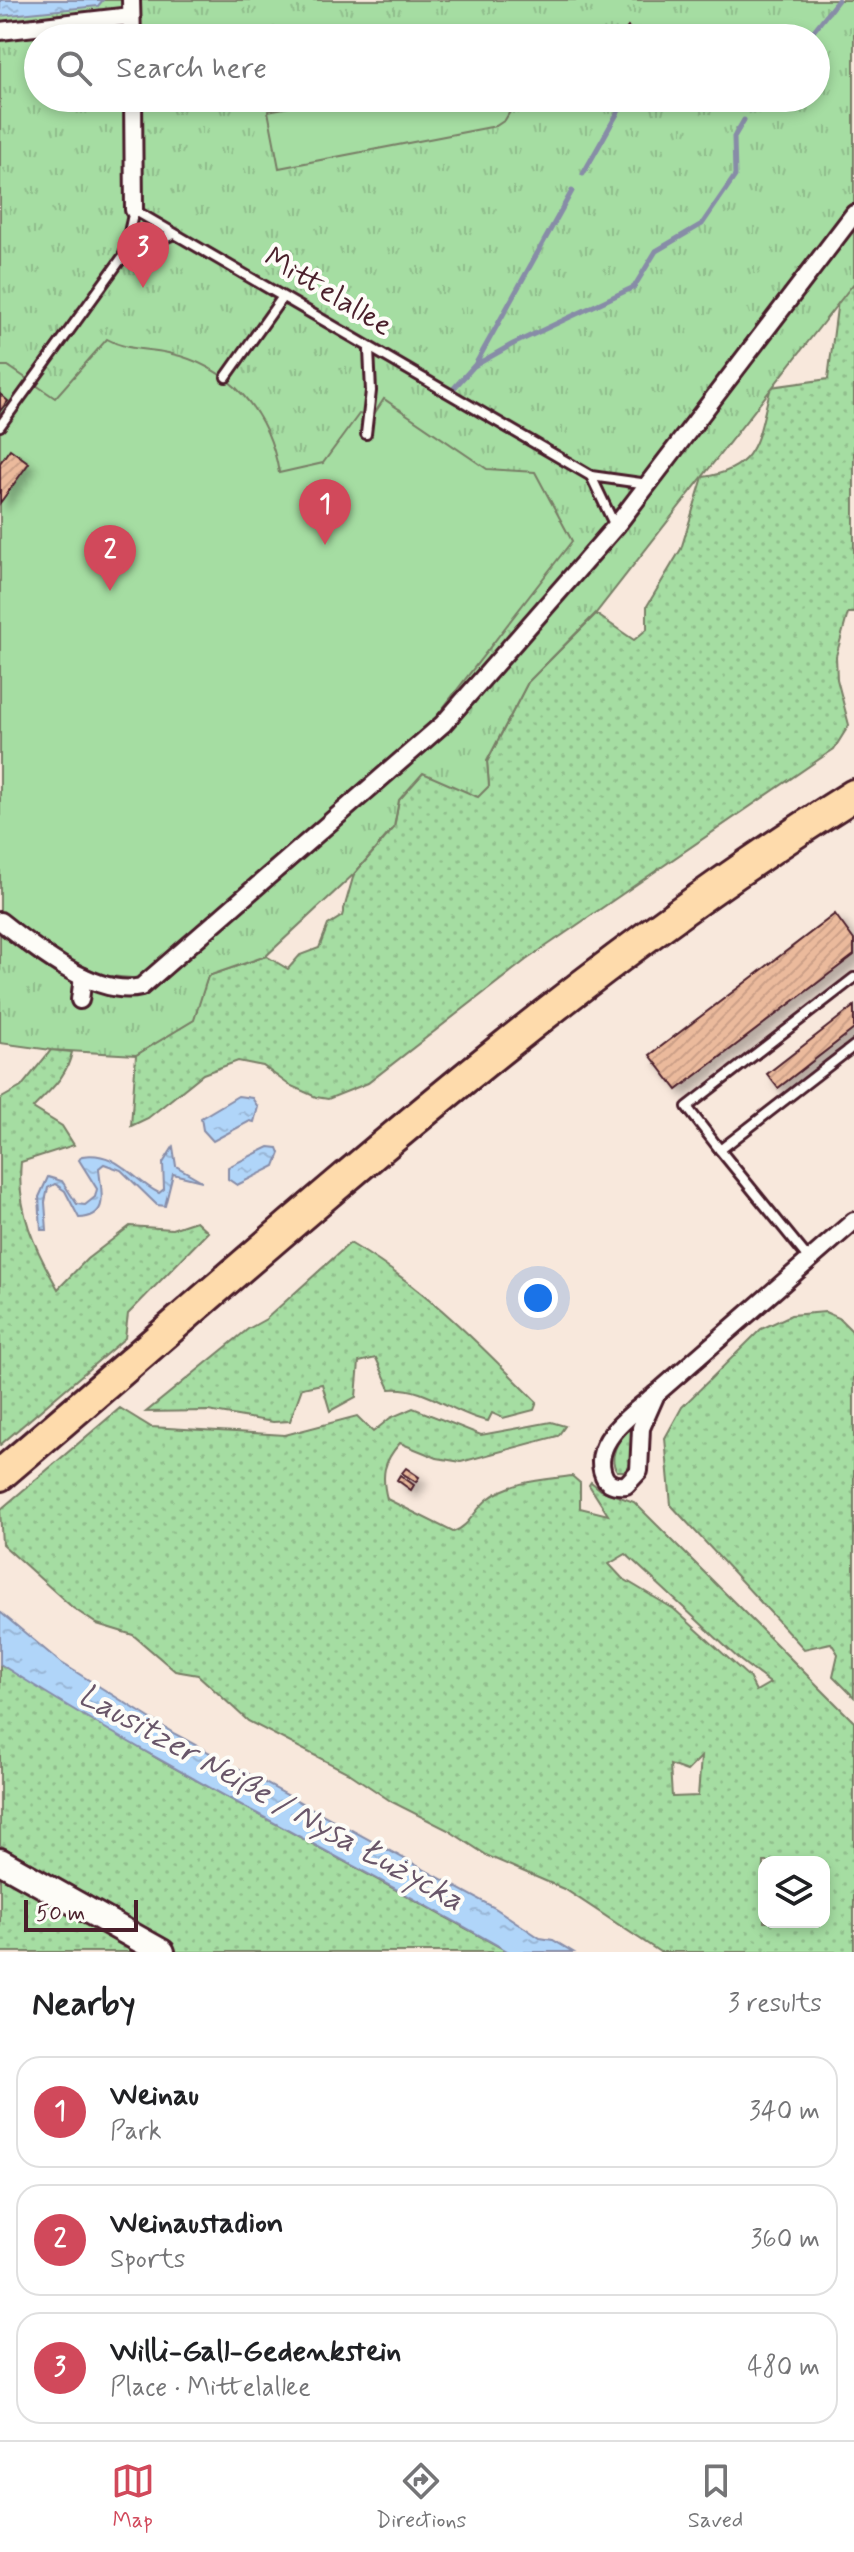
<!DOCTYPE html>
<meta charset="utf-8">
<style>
body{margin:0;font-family:Mynerve,sans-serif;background:#f2f2f2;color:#202124}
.controls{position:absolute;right:24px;bottom:24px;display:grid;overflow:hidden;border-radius:16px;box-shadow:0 4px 12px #0003}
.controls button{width:72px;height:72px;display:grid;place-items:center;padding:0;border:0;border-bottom:2px solid #e0e0e0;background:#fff;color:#202124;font:40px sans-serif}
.scale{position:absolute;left:24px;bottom:20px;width:114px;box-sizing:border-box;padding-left:8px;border:4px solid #4a1f2b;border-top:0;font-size:22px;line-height:28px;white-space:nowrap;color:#4a1f2b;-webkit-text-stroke:6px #fdfcf7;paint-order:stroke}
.you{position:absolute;left:538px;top:1298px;width:28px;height:28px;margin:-20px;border:6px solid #fff;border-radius:50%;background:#1a73e8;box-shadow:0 0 0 12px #1a73e833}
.badge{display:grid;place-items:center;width:52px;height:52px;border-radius:50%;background:#d1495b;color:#fff;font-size:26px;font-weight:700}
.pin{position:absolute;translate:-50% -66px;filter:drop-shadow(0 2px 4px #0008)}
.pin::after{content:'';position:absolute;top:42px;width:28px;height:24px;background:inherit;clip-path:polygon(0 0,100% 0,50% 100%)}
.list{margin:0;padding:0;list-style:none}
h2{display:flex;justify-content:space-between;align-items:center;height:104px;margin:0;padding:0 32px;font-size:34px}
h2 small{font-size:26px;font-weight:400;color:#757577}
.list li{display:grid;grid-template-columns:52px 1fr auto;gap:24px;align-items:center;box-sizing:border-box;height:112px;margin:0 16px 16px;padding:0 16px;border:2px solid #e0e0e0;border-radius:24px}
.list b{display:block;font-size:30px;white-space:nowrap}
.list p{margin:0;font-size:26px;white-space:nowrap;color:#757577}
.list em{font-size:26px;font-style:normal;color:#757577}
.icon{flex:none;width:44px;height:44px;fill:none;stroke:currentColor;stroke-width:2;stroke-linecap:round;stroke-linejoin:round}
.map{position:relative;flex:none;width:854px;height:1952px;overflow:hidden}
.search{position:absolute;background:#fff;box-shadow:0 4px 12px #0003;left:24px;right:24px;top:24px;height:88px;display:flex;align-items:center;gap:20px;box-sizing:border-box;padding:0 28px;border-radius:44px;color:#757577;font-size:30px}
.sheet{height:488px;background:#fff}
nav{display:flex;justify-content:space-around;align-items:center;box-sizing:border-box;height:112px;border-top:2px solid #e0e0e0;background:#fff;font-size:22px;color:#757577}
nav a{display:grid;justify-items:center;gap:4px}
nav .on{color:#d1495b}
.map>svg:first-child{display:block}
.grass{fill:url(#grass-dots);stroke:#787e66;stroke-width:2;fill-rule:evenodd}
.park{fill:url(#park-tufts);stroke:#787e66;stroke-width:2;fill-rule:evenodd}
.garden{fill:#a5dda2;stroke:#787e66;stroke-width:2}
.water{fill:url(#water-ripples);stroke:#878ca7;stroke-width:2}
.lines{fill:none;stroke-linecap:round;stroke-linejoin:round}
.stream{stroke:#878ca7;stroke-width:5}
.building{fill:url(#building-hatch);stroke:#4a1f2b;stroke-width:2;filter:url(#shadow)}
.lane-casing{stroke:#4a1f2b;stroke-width:14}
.street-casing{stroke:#4a1f2b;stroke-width:22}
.secondary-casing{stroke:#4a1f2b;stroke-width:30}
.highway-casing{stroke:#4a1f2b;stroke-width:36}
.lane{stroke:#fdfcf7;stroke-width:8}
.street{stroke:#fdfcf7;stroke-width:16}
.secondary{stroke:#fdfcf7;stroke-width:24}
.highway{stroke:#fedbac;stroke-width:30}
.labels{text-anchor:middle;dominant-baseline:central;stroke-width:8;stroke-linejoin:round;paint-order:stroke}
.street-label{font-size:30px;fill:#4a1f2b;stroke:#fdfcf7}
.water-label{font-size:32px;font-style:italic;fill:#695669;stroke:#fdfcf7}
</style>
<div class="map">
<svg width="854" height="1952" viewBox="0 0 854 1952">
<defs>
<pattern id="grass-dots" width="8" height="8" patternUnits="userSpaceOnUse" patternTransform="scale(2)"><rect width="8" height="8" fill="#a5dda2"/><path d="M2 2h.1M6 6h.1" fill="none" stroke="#90bd8c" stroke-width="1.8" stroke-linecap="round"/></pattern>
<pattern id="park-tufts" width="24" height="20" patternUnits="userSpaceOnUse" patternTransform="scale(2)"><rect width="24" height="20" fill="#a5dda2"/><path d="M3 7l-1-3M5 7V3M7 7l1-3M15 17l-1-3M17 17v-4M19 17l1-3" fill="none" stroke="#90bd8c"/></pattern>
<pattern id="water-ripples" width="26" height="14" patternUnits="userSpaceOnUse" patternTransform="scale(2)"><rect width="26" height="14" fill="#b0d5f9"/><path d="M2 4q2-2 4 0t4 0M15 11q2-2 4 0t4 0" fill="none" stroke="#99b6d6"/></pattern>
<pattern id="building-hatch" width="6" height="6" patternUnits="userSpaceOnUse" patternTransform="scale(2)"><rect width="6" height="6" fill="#ebba9c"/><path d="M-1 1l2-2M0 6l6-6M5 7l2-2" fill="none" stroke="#cb9f87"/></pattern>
<filter id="shadow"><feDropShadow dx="7" dy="7" stdDeviation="4" flood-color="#0004"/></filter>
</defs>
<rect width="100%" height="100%" fill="#f8e8dc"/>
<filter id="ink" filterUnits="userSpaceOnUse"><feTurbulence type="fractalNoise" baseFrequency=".0125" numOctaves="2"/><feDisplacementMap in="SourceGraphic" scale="16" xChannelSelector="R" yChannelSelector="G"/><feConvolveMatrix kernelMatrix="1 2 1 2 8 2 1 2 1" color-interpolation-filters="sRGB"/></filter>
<g filter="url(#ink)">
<g class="grass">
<path d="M 854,283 L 854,613 L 848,613 L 836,656 L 837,679 L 849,725 L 834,749 L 526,960 L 368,1083 L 328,1099 L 316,1097 L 289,1085 L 263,1066 L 238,1061 L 203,1074 L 148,1118 L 131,1126 L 136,1055 L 193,1020 L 208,976 L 266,956 L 288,969 L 300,955 L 319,948 L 328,925 L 342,916 L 354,874 L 394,828 L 399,800 L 423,773 L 489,786 L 487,762 L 528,682 L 596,614 L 634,640 L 647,629 L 647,606 L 681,549 L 703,477 C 761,469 757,436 771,387 L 828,379 L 838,300 Z"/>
<path d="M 51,1050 L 72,1052 C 67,1077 50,1090 33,1108 L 62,1126 L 74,1145 L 21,1162 C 16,1210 35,1249 58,1289 L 87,1259 L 130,1226 L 172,1229 L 196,1221 L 208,1232 L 128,1314 L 125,1338 L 0,1445 L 0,1099 L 21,1087 Z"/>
<path d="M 350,1243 C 426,1288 475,1340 537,1402 L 534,1410 L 503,1418 L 492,1413 L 488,1421 C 452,1414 427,1386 390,1389 L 376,1358 L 359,1362 L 356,1397 L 330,1411 L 322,1384 L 302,1388 L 290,1421 L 273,1422 L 208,1411 L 146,1412 L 248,1329 L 266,1319 Z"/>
<polygon points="825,1312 839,1318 854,1333 854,1697 833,1676 838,1654 831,1643 804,1649 671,1505 665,1438 682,1407 761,1329 791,1315"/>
<path d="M 120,1408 L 151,1427 L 285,1435 L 357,1416 L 373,1432 L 390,1418 L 413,1408 L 481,1435 L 551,1422 L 565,1426 L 558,1436 L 461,1462 L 437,1458 L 400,1443 C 383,1462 381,1475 387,1499 L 453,1532 C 469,1527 474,1510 488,1499 C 511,1481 544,1480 572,1476 L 580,1483 L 580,1508 L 608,1515 L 589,1485 L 591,1482 L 601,1490 L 634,1502 L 854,1722 L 854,1952 L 660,1952 L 566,1890 L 488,1856 L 448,1830 L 392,1802 L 349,1773 L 248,1721 L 198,1675 L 175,1671 L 133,1635 L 97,1624 L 73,1608 L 2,1544 L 0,1510 ZM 626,1554 L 741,1661 L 770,1683 L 756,1691 L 749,1677 L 674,1609 L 622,1578 L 609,1564 ZM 701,1757 L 698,1796 L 672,1797 L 670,1765 L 687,1771 ZM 764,1862 L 824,1862 L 824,1922 L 764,1922 Z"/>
<path d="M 629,1430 L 634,1433 L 630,1464 L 625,1471 L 617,1471 C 608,1459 617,1439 629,1430 Z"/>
<polygon points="0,1664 158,1759 509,1952 177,1952 167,1940 0,1845"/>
<polygon points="0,1877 135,1952 0,1952"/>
</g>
<path class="park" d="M 0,0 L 854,0 L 854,283 L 596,613 L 528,682 L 487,761 L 489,786 L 478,797 L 423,773 L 399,800 L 394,827 L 354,874 L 266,956 L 208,976 L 194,1020 L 136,1055 L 51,1050 L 0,1043 ZM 38,38 L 816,38 L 816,98 L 38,98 Z"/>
<g class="garden">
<polygon points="337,98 518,98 505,120 496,126 279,168 268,111"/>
<path d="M 107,339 C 128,351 145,348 168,353 C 230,366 269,412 279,473 L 323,463 L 359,414 L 372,417 L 384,399 L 487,469 L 535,472 L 572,541 L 436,717 L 143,979 L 86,974 L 0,916 L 0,366 L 8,366 L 55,398 Z"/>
</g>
<g class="water">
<polygon points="0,0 103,0 98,6 0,16"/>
<polygon points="238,1096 252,1098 258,1107 254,1122 250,1121 213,1141 203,1130 201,1118"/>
<path d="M 173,1147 L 176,1166 L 202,1181 L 173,1174 L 165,1206 L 157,1205 L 121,1170 L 104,1164 L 99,1168 C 100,1189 112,1217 79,1218 L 65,1191 L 55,1184 L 48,1188 L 45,1202 L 47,1230 L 41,1230 L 39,1197 L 48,1177 L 62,1181 L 77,1204 L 85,1205 L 95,1197 L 97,1189 L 79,1160 L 82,1156 C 117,1150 132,1180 159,1193 L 164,1189 L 163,1163 Z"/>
<polygon points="269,1147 278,1148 280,1153 275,1166 237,1185 228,1179 228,1167"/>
<path d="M 0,1612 L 60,1662 L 175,1734 L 495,1908 L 540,1938 L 553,1940 L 573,1952 L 509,1952 C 339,1855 164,1769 0,1664 Z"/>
</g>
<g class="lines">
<g class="stream">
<polyline points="808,38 838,0"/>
<polyline points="751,110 761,98"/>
<polyline points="583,174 626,98"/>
<polyline points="475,365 572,191"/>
<polyline points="454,388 474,366 513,344 634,287 656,251 702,224 735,176 734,137 744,120"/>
</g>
</g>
<g class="building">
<polygon points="628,27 639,38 620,38"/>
<polygon points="0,394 8,401 0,411"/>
<polygon points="10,449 29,463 0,503 0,463"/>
<polygon points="835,914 854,940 854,955 677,1090 650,1055"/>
<polygon points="854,1006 854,1029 778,1088 767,1074"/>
<polygon points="406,1468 419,1477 416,1482 402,1473"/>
<polygon points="400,1475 414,1485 411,1490 397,1480"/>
</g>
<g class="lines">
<g class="lane-casing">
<g id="lane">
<polyline points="124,255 174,234"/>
<polyline points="226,377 282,298"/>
<polyline points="0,426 124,255 134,210 591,476 648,484"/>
<polyline points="366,434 371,391 369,350"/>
<polyline points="591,476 615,526"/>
<polyline points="854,978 687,1107 720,1150 854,1046"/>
<polyline points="720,1150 808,1258"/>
</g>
</g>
<g class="street-casing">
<g id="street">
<polyline points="131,0 132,38"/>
<polyline points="0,31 131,16"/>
<polyline points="133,98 134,210"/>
<path d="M 0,921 C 34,948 96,998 141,987 L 443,724 L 616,526 L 854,214"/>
<polyline points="80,1000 83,977"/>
<polyline points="656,1394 854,1221"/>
<path d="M 656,1394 L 641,1428 L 639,1471 L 626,1485 C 617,1486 608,1485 604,1476 C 589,1442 634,1412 656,1394 Z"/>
</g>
</g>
<g class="secondary-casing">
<polyline id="secondary" points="0,1861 162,1952"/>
</g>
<g class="highway-casing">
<path id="highway" d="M 0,1475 C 277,1240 545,988 854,795"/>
</g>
<use href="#lane" class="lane"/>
<use href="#street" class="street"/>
<use href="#secondary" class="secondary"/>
<use href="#highway" class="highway"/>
</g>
</g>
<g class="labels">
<g class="street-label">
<text transform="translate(328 292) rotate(31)">Mittelallee</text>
</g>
<g class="water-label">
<text transform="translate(271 1798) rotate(29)">Lausitzer Neiße / Nysa Łużycka</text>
</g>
</g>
</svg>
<div class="controls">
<button><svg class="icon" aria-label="layers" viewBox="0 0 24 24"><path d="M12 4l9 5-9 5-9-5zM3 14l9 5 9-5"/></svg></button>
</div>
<div class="scale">50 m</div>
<div class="you"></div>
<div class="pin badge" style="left:325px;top:545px">1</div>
<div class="pin badge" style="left:110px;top:591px">2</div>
<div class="pin badge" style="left:143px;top:288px">3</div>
<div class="search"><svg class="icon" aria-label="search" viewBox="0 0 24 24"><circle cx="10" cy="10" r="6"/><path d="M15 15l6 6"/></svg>Search here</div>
</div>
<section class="sheet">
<h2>Nearby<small>3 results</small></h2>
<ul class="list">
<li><span class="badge">1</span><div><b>Weinau</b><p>Park</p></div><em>340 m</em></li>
<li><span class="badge">2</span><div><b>Weinaustadion</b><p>Sports</p></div><em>360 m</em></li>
<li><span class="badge">3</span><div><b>Willi-Gall-Gedenkstein</b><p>Place · Mittelallee</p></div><em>480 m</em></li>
</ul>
</section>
<nav>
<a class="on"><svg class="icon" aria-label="map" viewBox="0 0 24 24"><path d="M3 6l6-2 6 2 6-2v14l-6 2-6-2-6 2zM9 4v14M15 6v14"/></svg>Map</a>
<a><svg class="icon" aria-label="directions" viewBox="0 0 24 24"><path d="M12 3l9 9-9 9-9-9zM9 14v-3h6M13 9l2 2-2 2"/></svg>Directions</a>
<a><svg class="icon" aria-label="saved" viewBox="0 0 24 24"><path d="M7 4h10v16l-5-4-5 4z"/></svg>Saved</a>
</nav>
